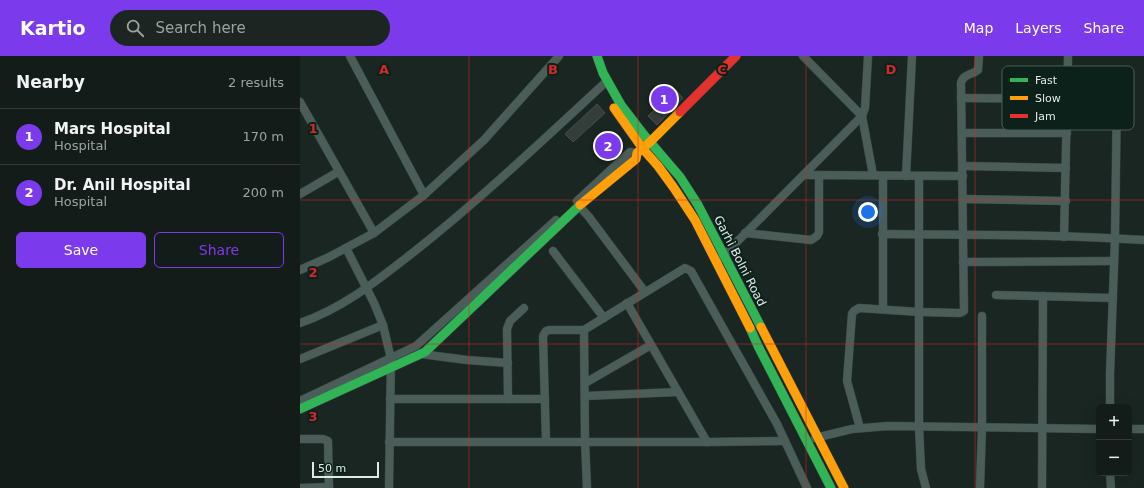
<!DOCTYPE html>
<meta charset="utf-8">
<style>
body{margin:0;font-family:"DejaVu Sans",sans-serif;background:#1d2523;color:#f1f3f6}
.controls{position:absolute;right:12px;bottom:12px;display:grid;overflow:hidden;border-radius:6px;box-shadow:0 4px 16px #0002}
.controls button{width:36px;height:36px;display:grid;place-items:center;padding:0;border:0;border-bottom:1px solid #333a39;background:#141c1a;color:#f1f3f6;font:20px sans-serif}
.scale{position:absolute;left:12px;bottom:10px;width:67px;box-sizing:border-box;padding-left:4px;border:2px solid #deeae6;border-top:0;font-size:11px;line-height:14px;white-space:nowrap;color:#deeae6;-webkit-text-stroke:3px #0d211b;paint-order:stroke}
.you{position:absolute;left:568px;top:156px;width:14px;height:14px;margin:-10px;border:3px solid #fff;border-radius:50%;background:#1a73e8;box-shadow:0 0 0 6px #1a73e833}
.badge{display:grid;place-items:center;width:26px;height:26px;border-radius:50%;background:#7c3aed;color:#fff;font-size:13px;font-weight:700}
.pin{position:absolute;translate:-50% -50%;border:2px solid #fff;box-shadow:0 1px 4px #0006}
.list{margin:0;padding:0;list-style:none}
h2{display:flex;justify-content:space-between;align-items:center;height:52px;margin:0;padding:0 16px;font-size:17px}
h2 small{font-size:13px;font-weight:400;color:#9da1a2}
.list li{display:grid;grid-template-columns:26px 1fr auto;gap:12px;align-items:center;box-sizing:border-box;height:56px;padding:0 16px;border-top:1px solid #333a39}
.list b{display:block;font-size:15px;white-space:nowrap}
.list p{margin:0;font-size:13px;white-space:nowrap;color:#9da1a2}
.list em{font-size:13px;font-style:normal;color:#9da1a2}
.actions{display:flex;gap:8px;padding:12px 16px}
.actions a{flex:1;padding:9px 0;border:1px solid #7c3aed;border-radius:6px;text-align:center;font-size:14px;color:#7c3aed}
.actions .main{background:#7c3aed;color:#fff}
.icon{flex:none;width:22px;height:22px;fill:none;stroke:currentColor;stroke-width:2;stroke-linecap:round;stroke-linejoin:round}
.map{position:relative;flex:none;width:844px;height:432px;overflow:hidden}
header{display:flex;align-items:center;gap:24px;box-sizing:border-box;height:56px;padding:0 20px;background:#7c3aed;color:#fff}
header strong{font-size:19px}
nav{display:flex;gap:22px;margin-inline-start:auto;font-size:14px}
.search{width:280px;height:36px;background:#1d2523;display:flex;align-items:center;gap:10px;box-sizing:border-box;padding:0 14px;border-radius:22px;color:#9da1a2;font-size:15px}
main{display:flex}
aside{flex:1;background:#141c1a}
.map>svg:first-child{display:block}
.building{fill:#343d3a;stroke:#45504c}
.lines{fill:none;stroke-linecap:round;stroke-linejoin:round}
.street-casing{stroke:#36413d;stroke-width:9}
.fast-casing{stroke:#36413d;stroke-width:10}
.slow-casing{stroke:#36413d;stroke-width:10}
.jam-casing{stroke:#36413d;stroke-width:10}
.street{stroke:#4b5d58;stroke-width:8}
.fast{stroke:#30b455;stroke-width:9}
.slow{stroke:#ff9f0a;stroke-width:9}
.jam{stroke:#e5322d;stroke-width:9}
.grid{fill:none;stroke:#d62828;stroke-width:1;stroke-opacity:0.55}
.labels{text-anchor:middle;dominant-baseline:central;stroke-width:4;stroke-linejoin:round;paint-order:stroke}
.street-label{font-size:12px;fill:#deeae6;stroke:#0d211b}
.key{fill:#0d211b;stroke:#4c5d58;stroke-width:1}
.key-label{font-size:11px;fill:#deeae6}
.grid-label{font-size:13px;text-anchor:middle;font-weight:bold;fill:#d62828;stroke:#0d211b;stroke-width:4;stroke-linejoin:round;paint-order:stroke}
</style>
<header>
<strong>Kartio</strong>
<div class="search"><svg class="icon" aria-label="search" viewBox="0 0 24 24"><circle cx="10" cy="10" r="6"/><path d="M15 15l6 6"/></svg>Search here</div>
<nav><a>Map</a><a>Layers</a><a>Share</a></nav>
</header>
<main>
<aside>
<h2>Nearby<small>2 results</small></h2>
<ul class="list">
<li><span class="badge">1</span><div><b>Mars Hospital</b><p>Hospital</p></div><em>170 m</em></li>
<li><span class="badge">2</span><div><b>Dr. Anil Hospital</b><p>Hospital</p></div><em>200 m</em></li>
</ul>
<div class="actions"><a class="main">Save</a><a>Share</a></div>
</aside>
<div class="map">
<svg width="844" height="432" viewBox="0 0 844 432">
<rect width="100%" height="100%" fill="#1a2622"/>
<g class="building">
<polygon points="362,32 369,40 376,34 383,42 357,69 348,60 362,47 354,39"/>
<polygon points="297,48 305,57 273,86 265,78"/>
<polygon points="309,80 320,91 307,105 295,95"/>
</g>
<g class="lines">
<g class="street-casing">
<g id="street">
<polyline points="50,0 124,139"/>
<polyline points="503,0 562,60 573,119"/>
<polyline points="661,42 768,43"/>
<polyline points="0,46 74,177"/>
<polyline points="662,77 767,77"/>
<polyline points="663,110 766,112"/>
<polyline points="504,119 663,120"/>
<polyline points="606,120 612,0"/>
<polyline points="619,120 619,371 621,413 626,432"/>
<polyline points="0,138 38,116"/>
<polyline points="663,143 766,145"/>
<polyline points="277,145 330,96 337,97"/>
<polyline points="279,150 289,161 345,236"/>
<polyline points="445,177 511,184 517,180 519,176 519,119"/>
<path d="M 582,178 C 669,179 757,178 844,184"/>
<polyline points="764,181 768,0"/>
<polyline points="46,192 74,247 83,269 91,303 89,432"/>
<polyline points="253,195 304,262"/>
<polyline points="421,202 562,60 565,52 568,0"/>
<polyline points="663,206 814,205"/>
<polyline points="0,214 29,201 74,177 124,139 184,84 259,0"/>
<polyline points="696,239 813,242"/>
<polyline points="327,247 407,386"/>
<polyline points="583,253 583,120"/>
<path d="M 0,267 C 44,252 79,223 115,195 C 182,142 244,83 307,25"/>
<polyline points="284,274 285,385 287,432"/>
<polyline points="121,298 167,304 208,307"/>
<polyline points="0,303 83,269"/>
<polyline points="285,327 351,289"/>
<polyline points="285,340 378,336"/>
<polyline points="90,343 245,343"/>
<polyline points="208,343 207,273 210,265 224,252"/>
<polyline points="0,345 116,290 256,164"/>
<polyline points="810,351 810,318 815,182 817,33"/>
<path d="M 560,372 L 547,325 L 552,258 L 554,255 L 559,252 L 620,256 L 660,257 L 664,255 L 661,27 C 663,18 672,19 678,14 L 679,0"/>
<polyline points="829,373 844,373"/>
<polyline points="515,382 552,373 588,370 799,373"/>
<polyline points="0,383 23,383 28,385 29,432"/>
<polyline points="246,385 243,280 246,275 249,274 284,274 385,212 391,215 477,368 507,432"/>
<polyline points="89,386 407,386 485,385"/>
<polyline points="810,417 811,432"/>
<polyline points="0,432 29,431"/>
<polyline points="680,432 682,371 682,260"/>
<polyline points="742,432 743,240"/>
</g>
</g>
<g class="fast-casing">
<g id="fast">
<polyline points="297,0 303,17 321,49 344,79 380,121 398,149 461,271"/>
<polyline points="450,272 458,290 531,432"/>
<polyline points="0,353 125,296 280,149"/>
</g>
</g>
<g class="slow-casing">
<g id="slow">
<polyline points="314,52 343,93 358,110 374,132 395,164 450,272"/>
<polyline points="280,149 336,103 337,97 350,86 380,56"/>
<polyline points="461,271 544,432"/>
</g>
</g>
<g class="jam-casing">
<polyline id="jam" points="380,56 436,0"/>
</g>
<use href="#street" class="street"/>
<use href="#fast" class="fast"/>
<use href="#slow" class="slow"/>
<use href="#jam" class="jam"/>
</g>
<path class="grid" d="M 169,0 L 169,432M 338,0 L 338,432M 506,0 L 506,432M 675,0 L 675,432M 0,144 L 844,144M 0,288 L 844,288"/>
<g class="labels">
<g class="street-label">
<text transform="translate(440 205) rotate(63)">Garhi Bolni Road</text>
</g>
</g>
<rect x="702" y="10" width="132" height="64" rx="6" class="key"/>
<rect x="710" y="22" width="18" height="4" fill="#30b455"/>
<rect x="710" y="40" width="18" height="4" fill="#ff9f0a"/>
<rect x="710" y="58" width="18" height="4" fill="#e5322d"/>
<g class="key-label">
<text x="735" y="28">Fast</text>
<text x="735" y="46">Slow</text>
<text x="735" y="64">Jam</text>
</g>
<g class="grid-label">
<text x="84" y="18">A</text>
<text x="253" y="18">B</text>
<text x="422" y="18">C</text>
<text x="591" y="18">D</text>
<text x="13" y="77">1</text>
<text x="13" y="221">2</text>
<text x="13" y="365">3</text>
</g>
</svg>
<div class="controls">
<button>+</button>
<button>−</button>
</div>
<div class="scale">50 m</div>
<div class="you"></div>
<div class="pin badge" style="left:364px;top:43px">1</div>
<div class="pin badge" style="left:308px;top:90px">2</div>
</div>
</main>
